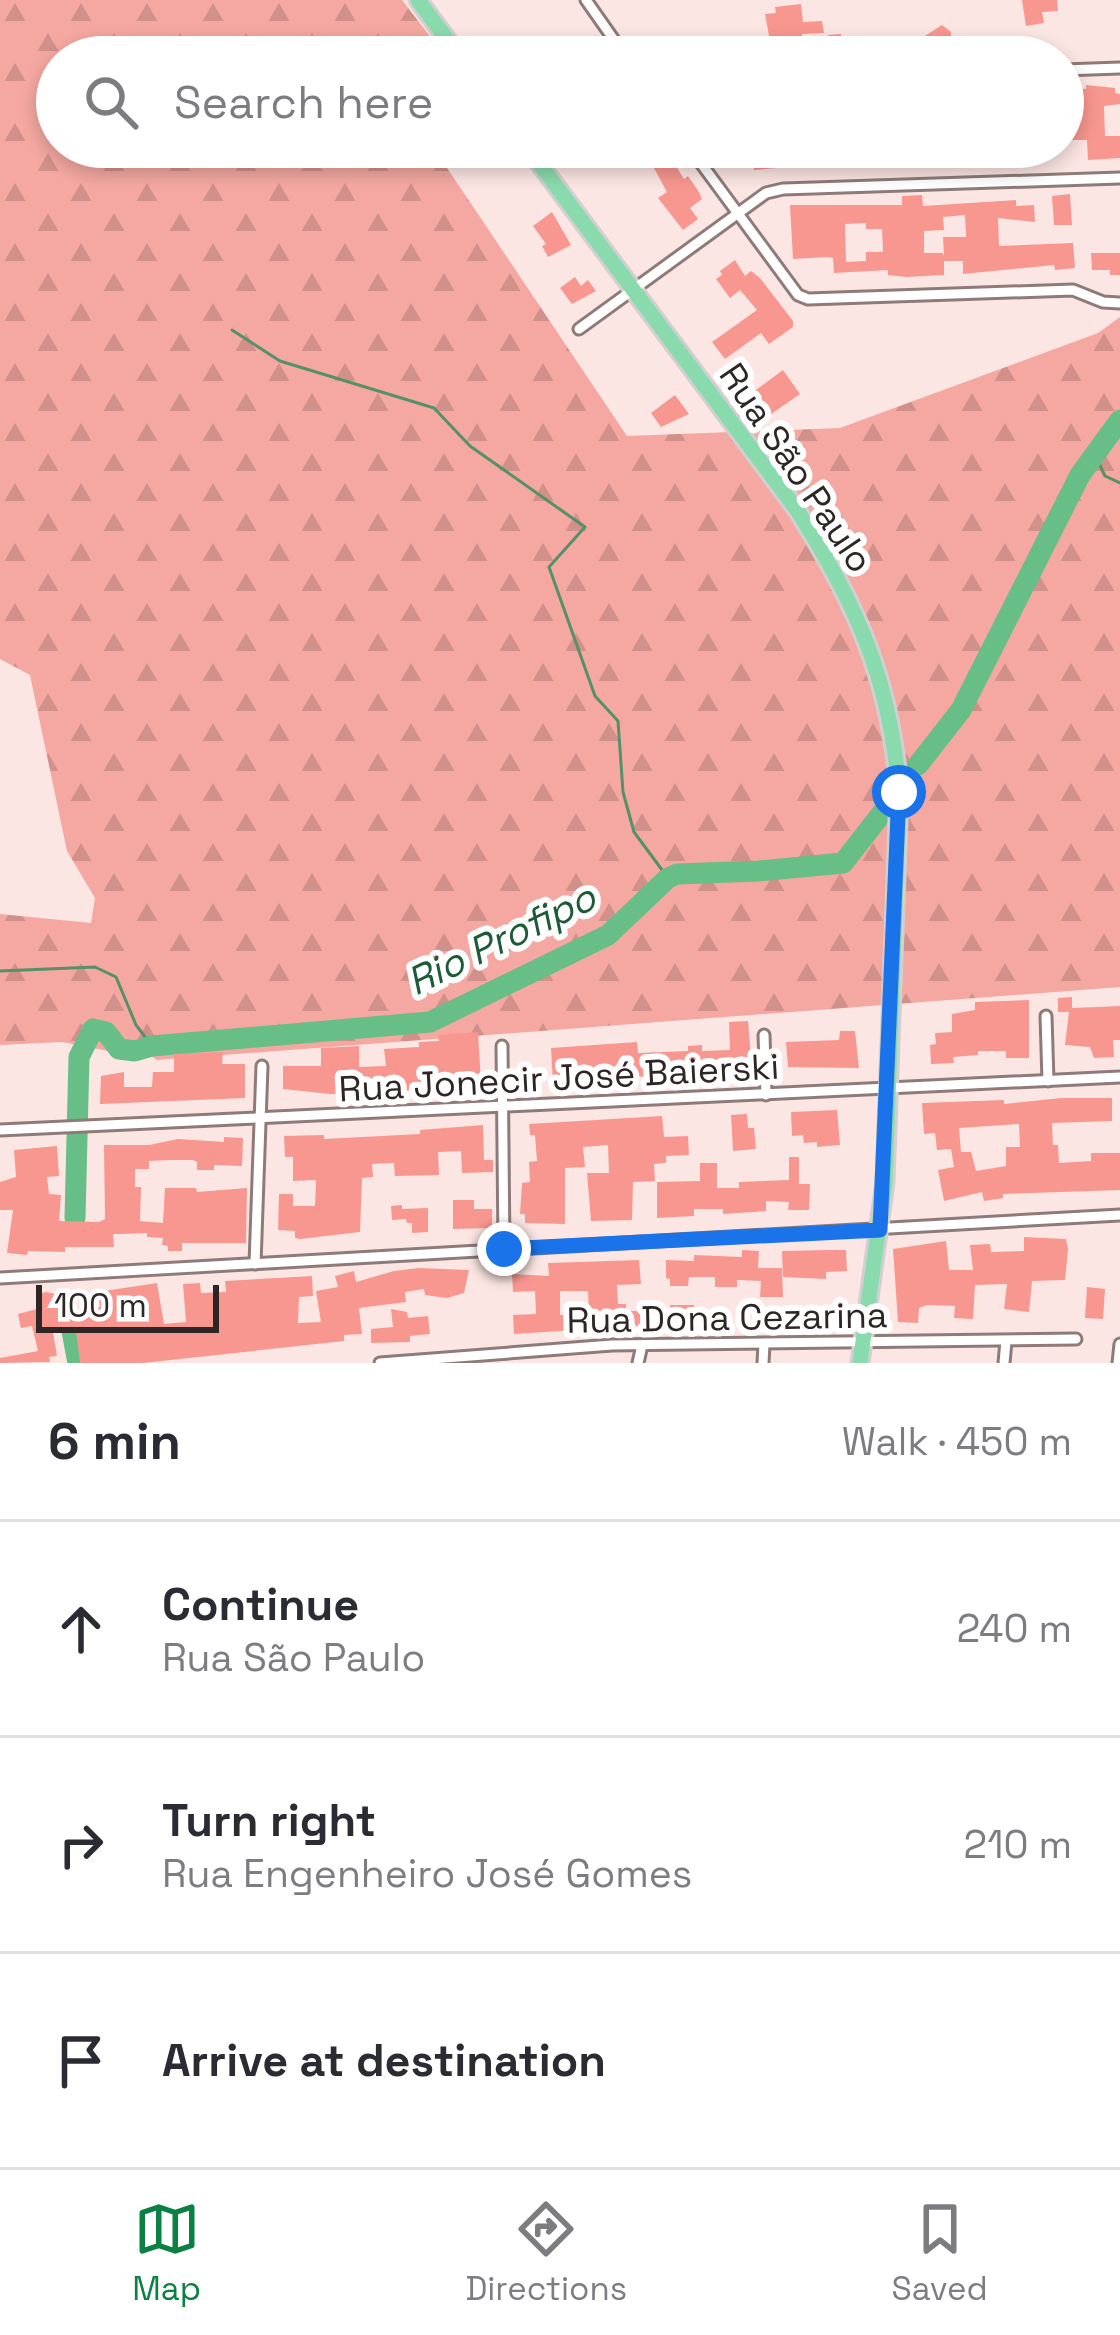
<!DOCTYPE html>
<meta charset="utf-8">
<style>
body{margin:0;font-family:"Space Grotesk",sans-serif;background:#f2f2f3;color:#2b2b33}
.scale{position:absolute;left:36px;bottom:30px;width:183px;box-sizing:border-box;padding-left:12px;border:6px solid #2e2625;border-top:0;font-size:33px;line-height:42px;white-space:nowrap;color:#2e2625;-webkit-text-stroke:9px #fff;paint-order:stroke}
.stop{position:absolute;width:36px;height:36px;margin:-27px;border:9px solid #1a73e8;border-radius:50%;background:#fff}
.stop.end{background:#1a73e8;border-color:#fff;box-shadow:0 3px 12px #0008}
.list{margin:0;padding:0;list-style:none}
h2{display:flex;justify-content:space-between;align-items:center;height:156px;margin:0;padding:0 48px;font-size:51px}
h2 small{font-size:39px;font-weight:400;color:#7c7c81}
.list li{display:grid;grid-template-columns:78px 1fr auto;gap:36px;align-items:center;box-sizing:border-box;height:216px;padding:0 48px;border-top:3px solid #e1e1e2}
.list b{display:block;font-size:45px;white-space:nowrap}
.list p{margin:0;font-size:39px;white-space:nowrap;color:#7c7c81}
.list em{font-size:39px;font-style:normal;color:#7c7c81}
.icon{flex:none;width:66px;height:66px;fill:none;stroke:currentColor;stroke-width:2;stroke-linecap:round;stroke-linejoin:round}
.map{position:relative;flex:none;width:1120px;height:1363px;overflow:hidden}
.search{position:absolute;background:#fff;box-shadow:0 6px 18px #0003;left:36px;right:36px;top:36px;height:132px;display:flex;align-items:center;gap:30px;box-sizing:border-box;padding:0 42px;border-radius:66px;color:#7c7c81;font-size:45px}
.sheet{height:804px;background:#fff}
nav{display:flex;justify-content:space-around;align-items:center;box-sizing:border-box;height:168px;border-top:3px solid #e1e1e2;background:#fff;font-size:33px;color:#7c7c81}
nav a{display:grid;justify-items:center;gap:6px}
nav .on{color:#0b8043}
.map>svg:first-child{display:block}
.forest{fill:url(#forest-firs)}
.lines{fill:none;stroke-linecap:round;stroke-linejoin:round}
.stream{stroke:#569069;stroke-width:3}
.river{stroke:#67be86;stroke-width:21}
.building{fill:#f8978f;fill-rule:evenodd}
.minor-casing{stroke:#8e7b79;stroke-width:15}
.primary-casing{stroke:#d1cfcf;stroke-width:21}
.minor{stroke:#fff;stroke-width:9}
.primary{stroke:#89dbad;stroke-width:15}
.route{stroke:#1a73e8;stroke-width:15}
.labels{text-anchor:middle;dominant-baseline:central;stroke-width:12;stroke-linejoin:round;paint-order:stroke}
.street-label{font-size:36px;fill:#2e2625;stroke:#fff}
.water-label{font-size:39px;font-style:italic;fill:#1d5b36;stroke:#fff}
</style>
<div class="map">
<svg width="1120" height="1363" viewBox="0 0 1120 1363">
<defs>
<pattern id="forest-firs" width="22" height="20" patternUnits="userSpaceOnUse" patternTransform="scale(3)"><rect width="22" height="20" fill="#f4a8a1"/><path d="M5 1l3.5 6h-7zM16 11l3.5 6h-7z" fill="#d2908a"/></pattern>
</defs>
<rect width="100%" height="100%" fill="#fce6e3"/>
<polygon class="forest" points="0,0 402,0 446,57 57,57 57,147 433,147 627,436 840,428 1098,333 1120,317 1120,987 157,1060 128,1041 108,1051 62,1042 0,1045 0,914 91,923 95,898 67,851 30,675 0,659"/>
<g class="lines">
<g class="stream">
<polyline points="232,330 280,361 434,408 470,446 585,527 549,567 595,696 618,721 623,792 634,832 668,878"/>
<polyline points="1095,455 1105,476 1120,483"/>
<polyline points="0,971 95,967 116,977 136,1025 152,1046"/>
</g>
<g class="river">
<polyline points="918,765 961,710 1080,475 1120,420"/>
<polyline points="75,1218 79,1057 93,1029 106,1032 119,1049 135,1051 152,1046 430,1022 608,935 668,878 677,874 759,871 843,863 883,812"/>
<polyline points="72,1331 78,1363"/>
</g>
</g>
<g class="building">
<polygon points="1022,0 1057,0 1058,11 1042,12 1044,23 1026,26"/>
<polygon points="801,4 803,22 822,21 824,33 802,34 806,54 773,57 765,14 776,13 775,7"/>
<polygon points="942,25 951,32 951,50 923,56 920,39"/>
<polygon points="841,34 841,40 863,37 864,52 829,53 828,35"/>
<polygon points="1086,85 1115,88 1115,93 1120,94 1120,104 1104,106 1105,136 1120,136 1120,158 1088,160 1087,140 1063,140 1063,123 1077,123 1076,88 1086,89"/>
<polygon points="635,147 664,147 684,179 688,176 699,192 702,199 690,208 698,219 683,230 658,198 667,192 649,159 636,168 626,153"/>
<polygon points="781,147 825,147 825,164 754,170 753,150"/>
<polygon points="844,147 1032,147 1032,157 990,159 987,164 983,160 960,160 941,165 903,162 843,167"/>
<polygon points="1070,194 1072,225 1054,225 1052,196"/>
<path d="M 922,195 L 923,206 L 1016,200 L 1016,206 L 1034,205 L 1035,222 L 998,218 L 999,246 L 1073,243 L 1075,268 L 1055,270 L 1054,265 L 963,274 L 963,261 L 944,261 L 944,275 L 906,277 L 888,275 L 888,270 L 834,273 L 833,258 L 827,257 L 793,259 L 790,205 L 902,205 L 902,196 ZM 965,215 L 966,237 L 943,237 L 944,257 L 943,253 L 924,253 L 924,231 L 944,230 L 943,217 ZM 866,223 L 866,229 L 882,229 L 883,252 L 866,252 L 866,261 L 846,262 L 845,224 Z"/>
<polygon points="552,212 571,245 548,257 542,246 546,244 533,226"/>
<polygon points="1091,253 1120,253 1120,275 1110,275 1110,270 1092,270"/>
<polygon points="735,260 745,276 751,271 760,278 793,321 793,327 769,344 761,333 725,359 712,342 757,310 740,290 730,298 716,279 722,275 720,271"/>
<polygon points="575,277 581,286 588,280 596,291 572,304 560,288"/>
<polygon points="783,370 800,394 764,419 748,396"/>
<polygon points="675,395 689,414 661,427 651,413"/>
<polygon points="1072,997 1072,1008 1120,1006 1120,1040 1113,1040 1114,1057 1094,1058 1090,1047 1065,1045 1069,1012 1058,1012 1058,998"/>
<polygon points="1029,1000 1029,1058 1006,1058 1006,1051 978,1051 978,1055 953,1057 954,1063 931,1064 930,1045 936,1044 935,1033 952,1032 952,1014 975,1010 975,1002"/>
<polygon points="748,1021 752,1069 710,1076 690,1074 596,1079 595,1074 569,1075 569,1082 553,1083 551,1048 637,1042 638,1053 688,1051 688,1046 702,1045 702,1051 730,1050 729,1022"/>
<polygon points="840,1031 855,1031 859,1068 788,1067 786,1042 839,1040"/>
<polygon points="478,1032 481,1083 457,1088 330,1094 283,1089 283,1066 321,1066 321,1048 359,1046 359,1067 386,1066 384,1049 419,1047 419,1042 439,1041 438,1035"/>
<polygon points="223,1052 222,1064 245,1064 245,1098 100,1104 101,1076 124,1072 124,1087 152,1087 153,1072 174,1072 174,1054"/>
<path d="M 1061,1098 L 1112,1098 L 1112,1121 L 1052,1123 L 1053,1145 L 1058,1145 L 1059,1163 L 1091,1161 L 1091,1153 L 1120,1153 L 1120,1190 L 1003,1194 L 1003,1198 L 984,1201 L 982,1192 L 944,1201 L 938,1170 L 954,1167 L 951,1149 L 937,1150 L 935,1133 L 924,1134 L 922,1103 L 1004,1100 L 1004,1104 ZM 1019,1124 L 1020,1147 L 1006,1147 L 1006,1166 L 976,1171 L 971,1152 L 961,1152 L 959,1128 Z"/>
<polygon points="837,1110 840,1145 817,1147 817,1142 804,1143 803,1135 792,1136 791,1112"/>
<polygon points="747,1114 748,1128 754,1128 756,1149 733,1151 731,1115"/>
<polygon points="662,1116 664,1137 688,1136 689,1155 666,1156 666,1163 654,1164 655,1181 633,1182 632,1220 591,1221 587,1173 609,1173 608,1145 583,1147 585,1167 565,1168 565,1224 525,1223 525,1214 520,1214 522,1183 530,1182 529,1162 537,1161 535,1135 530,1135 529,1124"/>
<polygon points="483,1125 484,1160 493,1160 493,1172 462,1173 461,1151 438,1152 439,1175 395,1176 394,1163 372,1164 373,1177 362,1178 360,1232 300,1239 295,1238 295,1231 278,1230 279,1194 293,1194 293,1206 315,1206 316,1180 293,1181 293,1157 285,1157 284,1136 324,1135 324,1139 420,1134 420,1130"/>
<polygon points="224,1137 243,1138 242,1166 214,1165 214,1170 197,1170 197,1162 193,1160 169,1160 149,1161 149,1169 135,1169 135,1187 141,1187 140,1221 163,1223 165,1188 196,1188 197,1192 247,1188 246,1243 182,1243 182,1251 168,1251 168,1246 162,1245 163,1238 147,1237 147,1233 122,1234 113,1234 114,1247 65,1247 65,1252 28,1251 27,1255 7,1253 13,1210 0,1210 0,1182 16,1177 14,1150 57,1146 59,1176 47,1177 49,1194 61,1195 59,1221 99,1222 105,1219 104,1145 149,1145 178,1139 224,1142"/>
<polygon points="789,1157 799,1157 799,1184 810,1184 809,1210 788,1210 789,1202 766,1201 766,1211 723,1214 723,1209 694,1209 694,1216 657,1218 657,1182 700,1181 700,1163 717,1163 717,1188 739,1188 739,1182 789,1180"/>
<polygon points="453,1200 474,1200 474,1209 492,1209 492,1228 453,1229"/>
<polygon points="402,1205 402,1209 428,1208 428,1232 412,1233 412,1223 407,1223 406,1219 392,1220 391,1206"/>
<polygon points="1024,1237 1066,1239 1068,1249 1065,1280 1032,1281 1029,1312 1004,1309 1007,1284 975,1285 973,1319 954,1318 955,1306 927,1305 919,1308 918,1323 898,1322 893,1249 946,1241 949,1270 973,1270 970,1245 990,1244 991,1252 1024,1251"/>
<polygon points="742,1250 759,1251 758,1268 782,1268 783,1297 760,1297 761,1281 737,1280 737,1287 715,1287 715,1277 689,1277 688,1286 670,1286 670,1279 666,1278 666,1260 694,1261 694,1255 742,1257"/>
<polygon points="830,1250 846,1250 847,1271 826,1272 826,1279 783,1277 782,1251"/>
<polygon points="639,1260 641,1284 617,1285 618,1304 626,1304 626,1311 671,1311 670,1305 694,1305 694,1327 609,1328 609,1312 589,1312 588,1291 560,1291 560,1315 589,1314 590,1329 514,1334 513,1315 536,1314 535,1291 513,1292 512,1274 549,1276 548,1263"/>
<polygon points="419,1268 469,1270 464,1293 447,1298 425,1295 424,1289 405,1292 406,1302 359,1308 362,1334 344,1335 344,1341 143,1363 80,1363 76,1331 53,1332 57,1356 49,1357 50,1362 0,1363 0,1358 38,1351 32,1326 21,1328 18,1314 37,1309 36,1295 46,1292 56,1294 57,1300 61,1300 61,1319 82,1318 81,1308 100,1307 98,1292 157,1283 164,1324 186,1322 183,1284 200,1283 201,1293 226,1292 225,1281 312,1276 313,1296 299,1297 298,1323 321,1322 316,1291 338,1287 335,1276 354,1271 356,1282 394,1271"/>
<polygon points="1087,1287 1105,1289 1103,1319 1085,1318"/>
<polygon points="391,1309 407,1312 408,1318 428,1316 430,1334 410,1336 410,1342 371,1343 371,1329 393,1327"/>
</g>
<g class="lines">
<g class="minor-casing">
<g id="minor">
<polyline points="586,0 626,57"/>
<polyline points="1063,70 1120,68"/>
<polyline points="689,147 798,295 808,299 1073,290 1103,302 1120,303"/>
<polyline points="579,329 766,193 783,189 1120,178"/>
<polyline points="1046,1016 1048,1081"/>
<polyline points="764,1035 766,1095"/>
<polyline points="502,1046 504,1249"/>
<polyline points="0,1130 1120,1077"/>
<polyline points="255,1264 262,1066"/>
<polyline points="0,1278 1120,1215"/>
<polyline points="380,1363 612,1345 1076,1339"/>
<polyline points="638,1363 642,1345"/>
<polyline points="763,1363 764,1344"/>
<polyline points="1004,1363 1006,1341"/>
<polyline points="1118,1363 1120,1344"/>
</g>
</g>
<g class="primary-casing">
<g id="primary">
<polyline points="418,0 460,57"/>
<path d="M 527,147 L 797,510 C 856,603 891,681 899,792 L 885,1182 L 860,1363"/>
</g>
</g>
<use href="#minor" class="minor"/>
<use href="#primary" class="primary"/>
</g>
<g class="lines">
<polyline class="route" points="504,1249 880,1230 899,792"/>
</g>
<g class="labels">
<g class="street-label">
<text transform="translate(796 468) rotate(56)">Rua São Paulo</text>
<text transform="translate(559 1078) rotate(-3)">Rua Jonecir José Baierski</text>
<text transform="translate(727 1318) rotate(-1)">Rua Dona Cezarina</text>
</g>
<g class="water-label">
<text transform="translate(501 939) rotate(-26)">Rio Profipo</text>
</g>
</g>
</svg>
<div class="scale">100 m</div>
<div class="stop" style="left:899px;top:792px"></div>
<div class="stop end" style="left:504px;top:1249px"></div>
<div class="search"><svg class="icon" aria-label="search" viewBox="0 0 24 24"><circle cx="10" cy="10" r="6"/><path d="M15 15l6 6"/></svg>Search here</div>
</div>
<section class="sheet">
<h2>6 min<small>Walk · 450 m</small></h2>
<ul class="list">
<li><svg class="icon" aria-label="ahead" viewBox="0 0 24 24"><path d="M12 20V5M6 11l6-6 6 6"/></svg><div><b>Continue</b><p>Rua São Paulo</p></div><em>240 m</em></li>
<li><svg class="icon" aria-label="right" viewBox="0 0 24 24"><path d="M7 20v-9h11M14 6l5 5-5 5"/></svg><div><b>Turn right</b><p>Rua Engenheiro José Gomes</p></div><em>210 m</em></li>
<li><svg class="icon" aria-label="arrive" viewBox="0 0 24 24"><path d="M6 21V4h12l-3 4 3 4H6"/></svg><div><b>Arrive at destination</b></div></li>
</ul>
</section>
<nav>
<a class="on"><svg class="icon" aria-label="map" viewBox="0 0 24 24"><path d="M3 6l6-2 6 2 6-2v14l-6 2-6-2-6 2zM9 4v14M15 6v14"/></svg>Map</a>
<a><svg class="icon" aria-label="directions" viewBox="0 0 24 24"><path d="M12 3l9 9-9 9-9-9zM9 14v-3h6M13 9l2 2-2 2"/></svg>Directions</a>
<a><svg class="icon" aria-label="saved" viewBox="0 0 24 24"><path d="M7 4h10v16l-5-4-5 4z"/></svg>Saved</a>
</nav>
